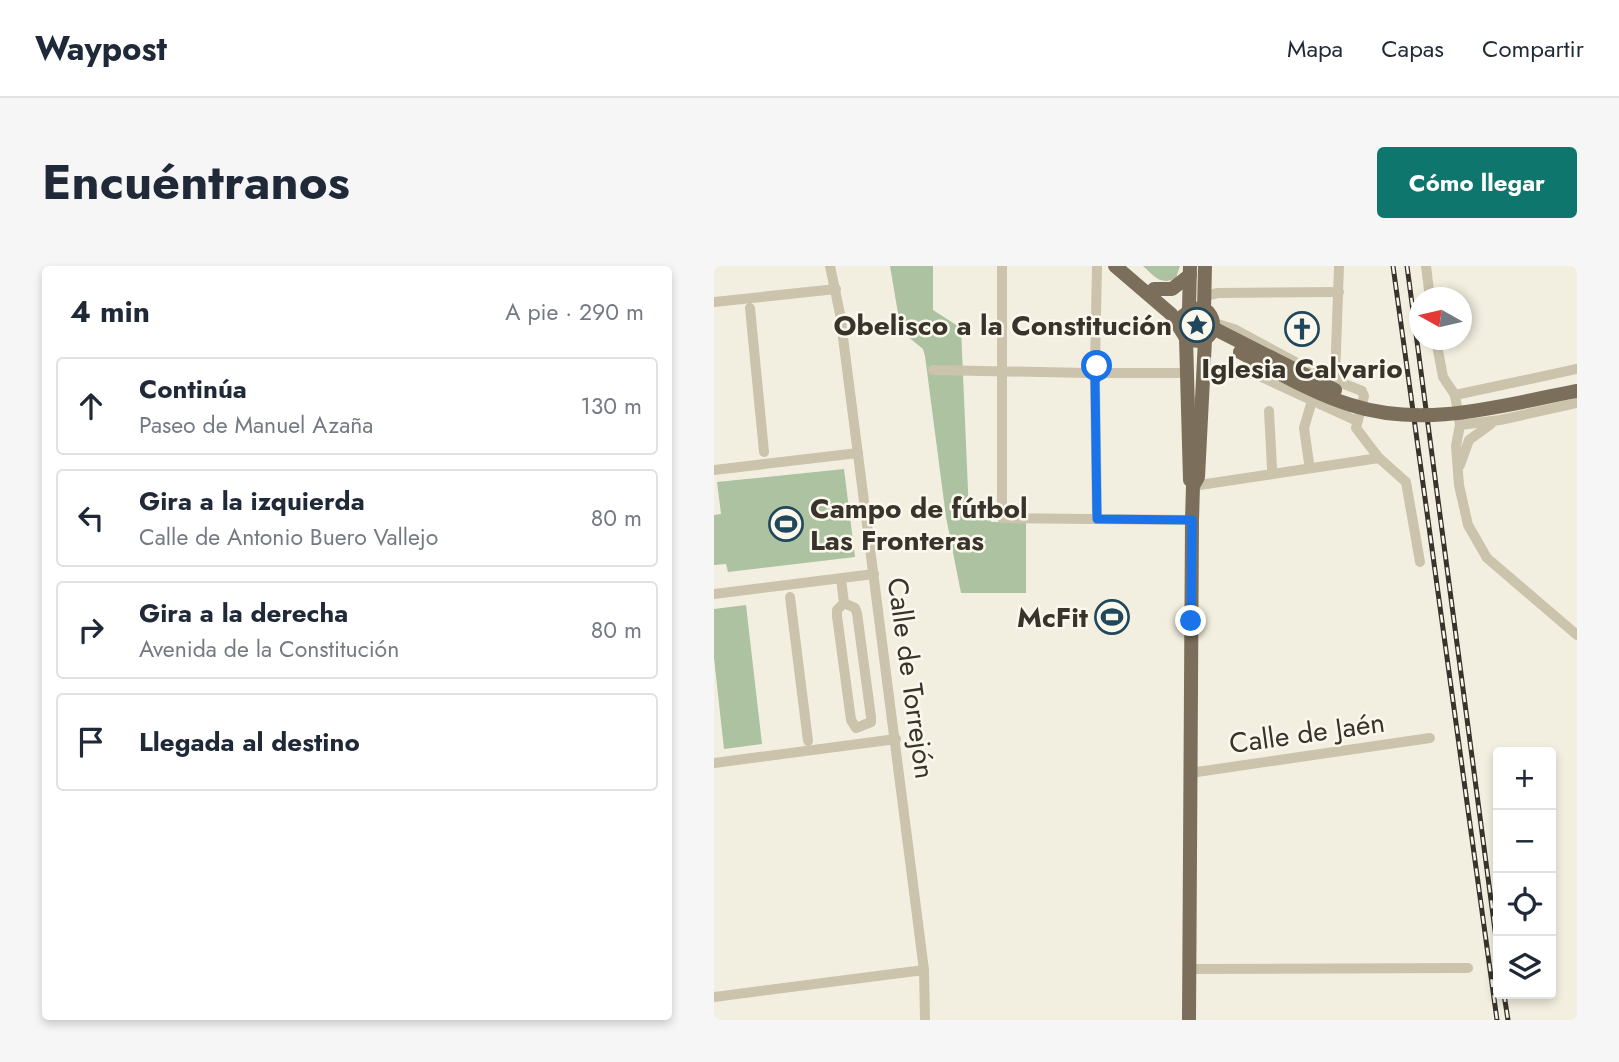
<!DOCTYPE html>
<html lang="es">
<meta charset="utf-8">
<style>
body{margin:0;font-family:Jost,sans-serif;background:#f6f6f7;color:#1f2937}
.controls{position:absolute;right:21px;bottom:21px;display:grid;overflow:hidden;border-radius:7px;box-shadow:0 4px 10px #0003}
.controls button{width:63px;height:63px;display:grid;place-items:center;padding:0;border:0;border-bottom:2px solid #e0e1e3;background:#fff;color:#1f2937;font:35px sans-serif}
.compass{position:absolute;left:695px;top:21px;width:63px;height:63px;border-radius:50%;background:#fff;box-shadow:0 4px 10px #0003;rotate:278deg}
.stop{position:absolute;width:21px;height:21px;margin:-16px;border:5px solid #1a73e8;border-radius:50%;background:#fff}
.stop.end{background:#1a73e8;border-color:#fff;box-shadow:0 2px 7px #0008}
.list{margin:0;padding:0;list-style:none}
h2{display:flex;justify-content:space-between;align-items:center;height:91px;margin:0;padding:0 28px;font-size:30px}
h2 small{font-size:23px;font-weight:400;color:#747a83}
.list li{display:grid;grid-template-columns:46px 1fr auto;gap:21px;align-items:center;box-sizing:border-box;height:98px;margin:0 14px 14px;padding:0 14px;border:2px solid #e0e1e3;border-radius:7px}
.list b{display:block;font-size:26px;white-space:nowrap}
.list p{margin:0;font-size:23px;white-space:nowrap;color:#747a83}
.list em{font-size:23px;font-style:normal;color:#747a83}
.icon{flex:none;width:38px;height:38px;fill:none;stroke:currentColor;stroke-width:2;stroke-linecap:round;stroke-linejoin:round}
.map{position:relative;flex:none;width:863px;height:754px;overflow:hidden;border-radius:7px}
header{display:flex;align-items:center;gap:42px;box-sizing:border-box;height:98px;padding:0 35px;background:#fff;border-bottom:2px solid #e0e1e3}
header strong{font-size:33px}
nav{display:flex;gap:38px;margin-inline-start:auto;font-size:24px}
.intro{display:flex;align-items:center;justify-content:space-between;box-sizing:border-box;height:168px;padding:0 42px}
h1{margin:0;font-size:49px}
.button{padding:18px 32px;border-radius:7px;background:#0f766e;color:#fff;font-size:24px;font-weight:700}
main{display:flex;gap:42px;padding:0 42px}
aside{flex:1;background:#fff;border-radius:7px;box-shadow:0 4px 10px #0003}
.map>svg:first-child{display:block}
.green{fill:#adc2a0}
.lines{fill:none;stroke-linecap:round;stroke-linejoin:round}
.minor{stroke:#cbc3ac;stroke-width:10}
.major{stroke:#7b6f5c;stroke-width:14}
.rail-casing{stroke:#39332b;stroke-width:5}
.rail{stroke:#faf8ed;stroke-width:2.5;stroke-dasharray:8;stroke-linecap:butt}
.major-bridge{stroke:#7b6f5c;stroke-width:14}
.route{stroke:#1a73e8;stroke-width:9}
.labels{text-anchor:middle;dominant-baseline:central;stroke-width:5;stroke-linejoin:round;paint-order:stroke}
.poi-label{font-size:28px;font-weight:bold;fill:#39332b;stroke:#faf8ed;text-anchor:end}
.street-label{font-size:28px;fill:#39332b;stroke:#faf8ed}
</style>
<header>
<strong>Waypost</strong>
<nav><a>Mapa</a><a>Capas</a><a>Compartir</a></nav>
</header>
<div class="intro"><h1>Encuéntranos</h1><a class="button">Cómo llegar</a></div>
<main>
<aside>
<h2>4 min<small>A pie · 290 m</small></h2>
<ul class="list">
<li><svg class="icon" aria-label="ahead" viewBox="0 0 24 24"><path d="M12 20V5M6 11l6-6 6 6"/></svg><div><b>Continúa</b><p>Paseo de Manuel Azaña</p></div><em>130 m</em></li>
<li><svg class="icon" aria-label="left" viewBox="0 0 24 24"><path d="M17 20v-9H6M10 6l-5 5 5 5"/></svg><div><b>Gira a la izquierda</b><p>Calle de Antonio Buero Vallejo</p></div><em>80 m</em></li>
<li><svg class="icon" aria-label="right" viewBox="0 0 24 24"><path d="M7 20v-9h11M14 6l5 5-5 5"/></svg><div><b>Gira a la derecha</b><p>Avenida de la Constitución</p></div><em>80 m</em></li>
<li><svg class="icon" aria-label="arrive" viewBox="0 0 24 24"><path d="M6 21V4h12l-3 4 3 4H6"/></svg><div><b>Llegada al destino</b></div></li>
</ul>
</aside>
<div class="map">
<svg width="863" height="754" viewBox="0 0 863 754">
<rect width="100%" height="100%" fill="#f3efe0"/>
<g class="green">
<polygon points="176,0 219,0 219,44 247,62 255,247 276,247 277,256 312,256 312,327 247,327 232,251 211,90 209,83 187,65"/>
<path d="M 429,0 L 466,0 L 462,12 C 447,20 440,10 429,0 Z"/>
<polygon points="130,203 141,291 14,306 12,298 0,299 0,249 7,248 3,216"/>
<polygon points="32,339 48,478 10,483 0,392 0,343"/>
</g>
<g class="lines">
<g class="minor">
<polyline points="116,0 126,48 210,704 211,754"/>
<polyline points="288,0 288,252 478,254"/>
<polyline points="712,0 716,32"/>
<polyline points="490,30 504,27 625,26"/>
<polyline points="0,36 122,23"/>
<polyline points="36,42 50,186"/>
<polyline points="500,57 520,63 583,97"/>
<polyline points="722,74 729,111 741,129 746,159 742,180 745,219 754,259 773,292 863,369"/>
<polyline points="381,100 383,0"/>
<polyline points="219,104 374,107"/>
<polyline points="597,105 648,125 650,130 642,162 665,192 692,216 706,296"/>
<polyline points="388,107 468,107"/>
<polyline points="488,108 541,108 643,155"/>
<polyline points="621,112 625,0"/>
<polyline points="381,114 383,253"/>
<polyline points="741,129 863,103"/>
<polyline points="555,145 558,202"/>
<polyline points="746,159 786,154 863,137"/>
<polyline points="595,197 590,162 597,138"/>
<polyline points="746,199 755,174 777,158"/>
<polyline points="0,204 144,187"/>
<polyline points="479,220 665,192"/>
<polyline points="127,313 130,337"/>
<polyline points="0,328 160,308"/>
<polyline points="76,331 94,475"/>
<polygon points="130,337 141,342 143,347 157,451 157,456 142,462 137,454 123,350 123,344"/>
<polyline points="0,497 182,473"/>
<polyline points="476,507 716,472"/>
<polyline points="476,703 754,702"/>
<polyline points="0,731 210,704"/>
</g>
<g class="major">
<path d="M 401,0 L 457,48 L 472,72 C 491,82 508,63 494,46 L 479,42 L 468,51 L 466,60"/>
<polyline points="440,23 458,23 476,9"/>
<polyline points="475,43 476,0"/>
<polyline points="490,43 491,0"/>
<polyline points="499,62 621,124"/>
<polyline points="472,72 476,214"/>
<polyline points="475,754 478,254 479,220 484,211 491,74"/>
</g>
<g class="rail-casing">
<g id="rail">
<polyline points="679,0 783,754"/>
<polyline points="693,0 784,687"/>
<polyline points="790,728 794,754"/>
</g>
</g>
<use href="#rail" class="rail"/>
<path class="major-bridge" d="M 526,86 C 562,105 598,127 637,139 C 712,163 788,139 863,125"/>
</g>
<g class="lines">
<polyline class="route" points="383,100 388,107 381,114 383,253 478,254 477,355"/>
</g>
<defs>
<g id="sight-ring" transform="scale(1.75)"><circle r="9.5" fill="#faf8ed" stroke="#20475b" stroke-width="1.5"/><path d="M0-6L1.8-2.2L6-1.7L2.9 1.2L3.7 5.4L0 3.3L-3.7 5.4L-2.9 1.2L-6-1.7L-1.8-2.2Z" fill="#20475b"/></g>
<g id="church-ring" transform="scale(1.75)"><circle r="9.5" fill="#faf8ed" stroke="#20475b" stroke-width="1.5"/><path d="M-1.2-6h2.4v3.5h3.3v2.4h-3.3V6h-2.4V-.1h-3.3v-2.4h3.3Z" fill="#20475b"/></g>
<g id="stadium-ring" transform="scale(1.75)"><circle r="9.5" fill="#faf8ed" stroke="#20475b" stroke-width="1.5"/><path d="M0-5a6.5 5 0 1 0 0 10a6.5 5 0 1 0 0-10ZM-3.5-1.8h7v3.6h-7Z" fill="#20475b"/></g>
</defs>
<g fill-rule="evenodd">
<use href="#sight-ring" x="483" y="59"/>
<use href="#church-ring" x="588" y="63"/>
<use href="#stadium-ring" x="72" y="258"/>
<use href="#stadium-ring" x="398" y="351"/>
</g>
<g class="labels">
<g class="poi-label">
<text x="458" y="59">Obelisco a la Constitución</text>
<text x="588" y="102" text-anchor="middle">Iglesia Calvario</text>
<text x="96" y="242" text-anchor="start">Campo de fútbol<tspan x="96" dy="32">Las Fronteras</tspan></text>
<text x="374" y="351">McFit</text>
</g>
<g class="street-label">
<text transform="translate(197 412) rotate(82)">Calle de Torrejón</text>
<text transform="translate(593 467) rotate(-8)">Calle de Jaén</text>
</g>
</g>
</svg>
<div class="controls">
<button>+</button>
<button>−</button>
<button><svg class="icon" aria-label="locate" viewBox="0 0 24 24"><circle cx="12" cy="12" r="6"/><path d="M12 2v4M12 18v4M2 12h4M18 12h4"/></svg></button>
<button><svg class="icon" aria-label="layers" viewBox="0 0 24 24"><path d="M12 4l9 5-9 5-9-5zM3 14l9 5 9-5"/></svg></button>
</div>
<svg class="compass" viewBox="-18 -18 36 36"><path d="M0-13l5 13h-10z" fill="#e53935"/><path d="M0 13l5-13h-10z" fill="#747a83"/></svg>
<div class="stop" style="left:383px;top:100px"></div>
<div class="stop end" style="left:477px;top:355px"></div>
</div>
</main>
